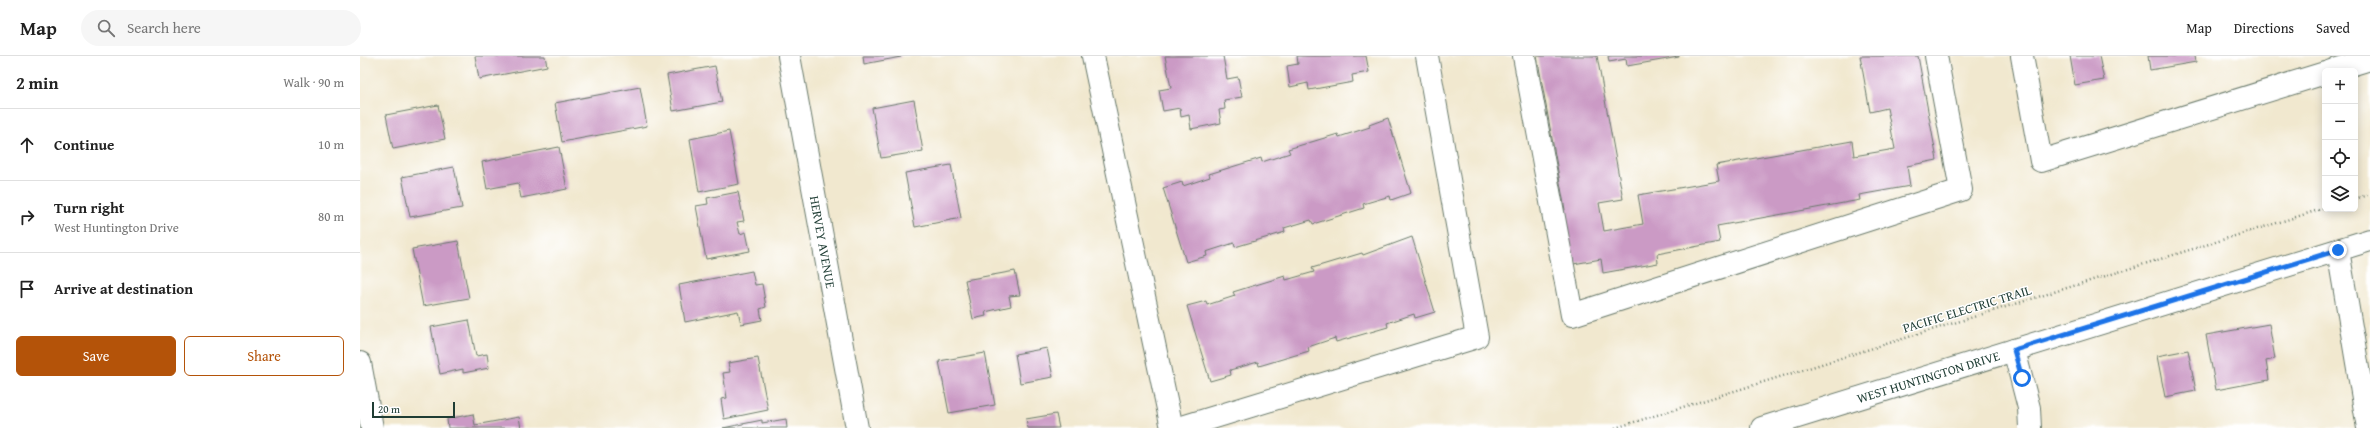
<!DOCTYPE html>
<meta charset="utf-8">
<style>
body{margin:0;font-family:"Gentium Book Plus",serif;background:#f6f6f6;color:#222}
.controls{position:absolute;right:12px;top:12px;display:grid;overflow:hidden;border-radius:6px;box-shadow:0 2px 10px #0003}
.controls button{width:36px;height:36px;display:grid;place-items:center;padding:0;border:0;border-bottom:1px solid #e0e0e0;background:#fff;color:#222;font:20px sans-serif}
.scale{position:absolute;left:12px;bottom:10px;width:83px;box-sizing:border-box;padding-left:4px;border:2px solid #1f3d34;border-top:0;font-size:11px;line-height:14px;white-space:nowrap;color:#1f3d34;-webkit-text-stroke:3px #fff;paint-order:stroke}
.stop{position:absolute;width:12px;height:12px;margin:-9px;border:3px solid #1a73e8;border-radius:50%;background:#fff}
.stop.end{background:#1a73e8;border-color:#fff;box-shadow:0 1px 4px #0008}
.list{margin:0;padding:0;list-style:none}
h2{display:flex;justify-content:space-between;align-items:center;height:52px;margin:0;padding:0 16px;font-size:17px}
h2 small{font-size:13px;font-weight:400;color:#767676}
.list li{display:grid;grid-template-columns:26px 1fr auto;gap:12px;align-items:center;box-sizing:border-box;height:72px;padding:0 16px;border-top:1px solid #e0e0e0}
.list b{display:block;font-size:15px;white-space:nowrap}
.list p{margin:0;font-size:13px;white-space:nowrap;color:#767676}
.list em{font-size:13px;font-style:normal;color:#767676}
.actions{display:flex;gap:8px;padding:12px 16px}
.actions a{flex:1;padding:9px 0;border:1px solid #b45309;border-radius:6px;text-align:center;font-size:14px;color:#b45309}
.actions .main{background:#b45309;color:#fff}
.icon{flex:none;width:22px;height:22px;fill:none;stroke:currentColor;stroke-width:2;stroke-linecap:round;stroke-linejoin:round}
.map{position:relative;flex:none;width:2010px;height:372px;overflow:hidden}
header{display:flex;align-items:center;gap:24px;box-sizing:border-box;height:56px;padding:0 20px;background:#fff;border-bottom:1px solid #e0e0e0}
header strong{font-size:19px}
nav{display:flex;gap:22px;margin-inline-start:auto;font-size:14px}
.search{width:280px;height:36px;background:#f6f6f6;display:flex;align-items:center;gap:10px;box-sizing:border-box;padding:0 14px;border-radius:22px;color:#767676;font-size:15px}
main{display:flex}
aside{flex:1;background:#fff}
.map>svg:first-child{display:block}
.building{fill:#cb9ac5}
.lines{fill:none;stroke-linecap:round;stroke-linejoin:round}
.minor-casing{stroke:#68796a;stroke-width:24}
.path{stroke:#68796a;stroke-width:2.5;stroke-dasharray:1 3;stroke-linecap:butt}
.minor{stroke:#fff;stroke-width:22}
.route{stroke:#1a73e8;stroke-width:5}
.labels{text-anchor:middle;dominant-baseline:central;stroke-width:3;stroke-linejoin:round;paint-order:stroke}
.street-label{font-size:13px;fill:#1f3d34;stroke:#fff}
</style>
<header>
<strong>Map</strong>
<div class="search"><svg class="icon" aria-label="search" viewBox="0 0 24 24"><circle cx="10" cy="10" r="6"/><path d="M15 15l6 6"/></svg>Search here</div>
<nav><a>Map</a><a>Directions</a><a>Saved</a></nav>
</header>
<main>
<aside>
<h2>2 min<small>Walk · 90 m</small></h2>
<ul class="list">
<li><svg class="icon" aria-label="ahead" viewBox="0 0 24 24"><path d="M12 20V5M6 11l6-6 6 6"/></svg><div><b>Continue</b></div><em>10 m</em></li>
<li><svg class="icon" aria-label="right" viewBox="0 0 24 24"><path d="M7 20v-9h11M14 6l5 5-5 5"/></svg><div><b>Turn right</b><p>West Huntington Drive</p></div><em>80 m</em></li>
<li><svg class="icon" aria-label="arrive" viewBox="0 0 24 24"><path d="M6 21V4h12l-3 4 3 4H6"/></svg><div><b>Arrive at destination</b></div></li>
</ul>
<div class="actions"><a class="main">Save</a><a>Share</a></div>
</aside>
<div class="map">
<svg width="2010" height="372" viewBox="0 0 2010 372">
<rect width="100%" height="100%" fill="#fff"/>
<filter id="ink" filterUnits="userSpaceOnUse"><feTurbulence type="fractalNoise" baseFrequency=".025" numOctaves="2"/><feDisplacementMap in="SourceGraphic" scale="8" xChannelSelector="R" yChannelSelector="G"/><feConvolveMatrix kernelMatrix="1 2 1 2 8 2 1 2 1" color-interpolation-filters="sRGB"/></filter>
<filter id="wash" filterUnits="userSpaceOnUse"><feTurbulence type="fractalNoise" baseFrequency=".012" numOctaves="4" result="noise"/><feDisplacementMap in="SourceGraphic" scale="16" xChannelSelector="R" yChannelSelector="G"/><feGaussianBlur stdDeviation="0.9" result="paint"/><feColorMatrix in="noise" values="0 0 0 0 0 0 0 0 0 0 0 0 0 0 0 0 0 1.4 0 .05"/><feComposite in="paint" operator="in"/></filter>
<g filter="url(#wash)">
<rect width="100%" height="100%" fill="#f1e8cf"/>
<g id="blocks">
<g class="building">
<polygon points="115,0 185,0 187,10 119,23"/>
<polygon points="503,0 541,0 541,1 504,8"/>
<polygon points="805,0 863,0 867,23 878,21 882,41 864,44 865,53 859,54 861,67 831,73 829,59 821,61 820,52 803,55 799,34 811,32"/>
<polygon points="937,0 1006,0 1009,16 992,19 993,26 949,34 948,27 930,31 927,10 938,8"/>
<polygon points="1177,0 1237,0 1263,143 1239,147 1244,175 1283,168 1278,139 1359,125 1356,109 1492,85 1494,100 1535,93 1527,52 1510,56 1500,0 1558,0 1577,104 1547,110 1550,130 1499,139 1500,144 1357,170 1360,186 1297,198 1298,207 1243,217 1241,203 1208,209 1198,155 1205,154"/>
<polygon points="1248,0 1319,0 1319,1 1267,10 1266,3 1249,6"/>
<polygon points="1710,0 1739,0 1744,24 1715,29"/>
<polygon points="1788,0 1835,0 1836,6 1790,14"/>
<polygon points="355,10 362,46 313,55 307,19"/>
<polygon points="280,31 287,70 202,86 195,47"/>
<polygon points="554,44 563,95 521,102 512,52"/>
<polygon points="78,49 85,83 33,93 26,59"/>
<polygon points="1028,62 1051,137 1031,144 1030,140 1003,148 1004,152 953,168 951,164 924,172 925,176 875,191 874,187 846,196 847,200 826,206 803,132 822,126 823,130 850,121 849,118 901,102 902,106 930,97 928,93 978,78 979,81 1010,71 1009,69"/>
<polygon points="369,75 379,128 339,136 330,83"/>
<polygon points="199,91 207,133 161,142 158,127 127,133 122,106"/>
<polygon points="591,109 601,162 555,171 545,117"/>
<polygon points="94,111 102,152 50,161 42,121"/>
<polygon points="378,136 384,165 377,166 380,178 386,176 390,195 346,203 336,150 348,148 347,142"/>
<polygon points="1052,181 1075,256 1055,262 1054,258 1027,267 1028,271 976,286 975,282 948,291 949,295 899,310 898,306 870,314 871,319 850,325 827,250 846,245 847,249 875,240 873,236 925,220 926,224 954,216 952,212 1002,197 1003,199"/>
<polygon points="98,185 109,242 63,250 52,193"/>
<polygon points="392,215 395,229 402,228 406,251 400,253 402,264 381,268 378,255 325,266 319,229"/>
<polygon points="655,215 660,239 649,240 651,250 625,256 626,260 613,263 605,224"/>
<polygon points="109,264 116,300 127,298 129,312 103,317 103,313 80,318 71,271"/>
<polygon points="1909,268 1915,303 1906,305 1909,324 1856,334 1846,279"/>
<polygon points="687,292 693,321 660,327 655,298"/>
<polygon points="1828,294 1836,335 1805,341 1797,300"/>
<polygon points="625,297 635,349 589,357 579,305"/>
<polygon points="398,302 408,354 364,363 361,343 367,342 363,317 370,316 368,307"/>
<polygon points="113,358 115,369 159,361 161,372 88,372 87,363"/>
<polygon points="696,358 699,372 668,372 666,363"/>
<polygon points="426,363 427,372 363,372 402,364 402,367"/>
</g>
</g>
</g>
<g filter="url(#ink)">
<use href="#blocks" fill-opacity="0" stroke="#68796a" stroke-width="1"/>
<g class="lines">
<g class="minor-casing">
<g id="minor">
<path id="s1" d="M 429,0 L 497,372"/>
<polyline points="733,0 812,372"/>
<polyline points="1164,0 1212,259 1601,134 1576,0"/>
<polyline points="1662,0 1681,105 1965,17"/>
<polyline points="1971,15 2010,3"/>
<polyline points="1978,194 2008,372"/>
<polyline points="1654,294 1669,352 1670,372"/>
<polyline points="0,307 12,372"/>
<polyline points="819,372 1117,281 1067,0"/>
<path id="s2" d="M 1402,372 L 2010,184"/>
</g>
</g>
<g class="path">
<polyline points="1995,143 2010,138"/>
<polyline points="1255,372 1965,152"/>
</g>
<use href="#minor" class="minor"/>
</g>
</g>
<g class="lines" filter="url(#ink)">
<polyline class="route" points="1662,322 1654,294 1978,194"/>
</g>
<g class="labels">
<g class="street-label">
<text stroke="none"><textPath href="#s1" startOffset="189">HERVEY AVENUE</textPath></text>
<text transform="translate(1607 253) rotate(-17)">PACIFIC ELECTRIC TRAIL</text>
<text stroke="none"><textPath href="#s2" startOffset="174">WEST HUNTINGTON DRIVE</textPath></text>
</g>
</g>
</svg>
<div class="controls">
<button>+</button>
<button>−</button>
<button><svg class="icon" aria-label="locate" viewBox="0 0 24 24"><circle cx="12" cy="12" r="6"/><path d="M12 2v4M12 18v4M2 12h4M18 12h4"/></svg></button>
<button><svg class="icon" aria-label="layers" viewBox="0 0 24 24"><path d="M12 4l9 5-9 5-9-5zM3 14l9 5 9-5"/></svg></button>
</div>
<div class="scale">20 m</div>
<div class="stop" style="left:1662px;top:322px"></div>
<div class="stop end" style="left:1978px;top:194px"></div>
</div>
</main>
